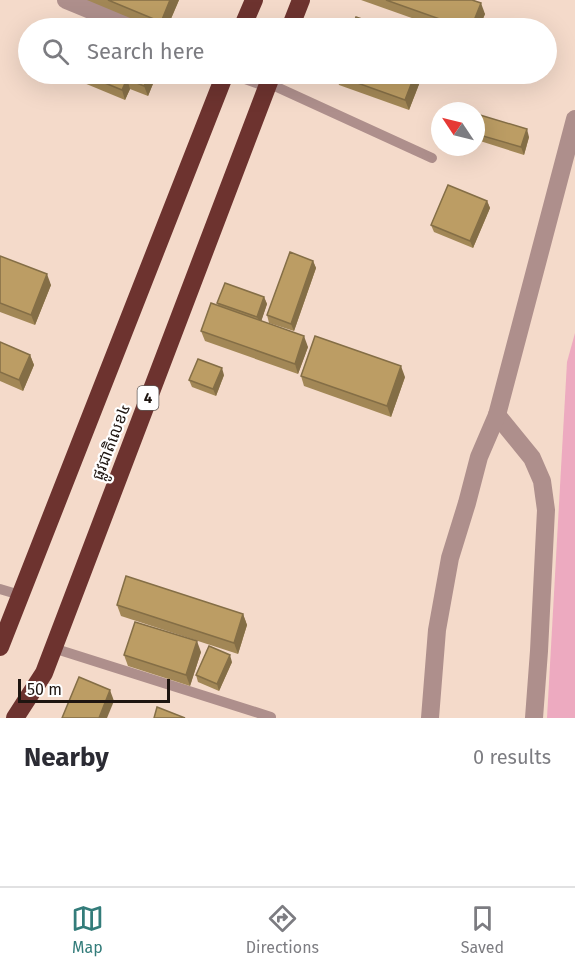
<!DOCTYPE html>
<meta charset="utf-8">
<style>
body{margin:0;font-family:"Fira Sans","Noto Sans Khmer",sans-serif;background:#f7f7f7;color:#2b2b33}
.compass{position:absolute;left:431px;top:102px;width:54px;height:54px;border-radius:50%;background:#fff;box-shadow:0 6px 24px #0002;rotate:305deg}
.scale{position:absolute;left:18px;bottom:15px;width:152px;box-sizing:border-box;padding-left:6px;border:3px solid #1e1510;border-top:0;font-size:16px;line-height:21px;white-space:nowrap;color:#1e1510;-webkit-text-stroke:4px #fff;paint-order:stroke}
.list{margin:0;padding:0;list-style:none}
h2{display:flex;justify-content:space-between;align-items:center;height:78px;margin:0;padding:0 24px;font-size:26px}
h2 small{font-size:20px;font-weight:400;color:#7c7c81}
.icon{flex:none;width:33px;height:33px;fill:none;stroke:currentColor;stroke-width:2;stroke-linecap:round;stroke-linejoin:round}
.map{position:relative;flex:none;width:575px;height:718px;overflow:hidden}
.search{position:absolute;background:#fff;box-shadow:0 6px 24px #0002;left:18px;right:18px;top:18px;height:66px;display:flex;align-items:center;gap:15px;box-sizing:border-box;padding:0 21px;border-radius:33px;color:#7c7c81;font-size:22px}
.sheet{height:168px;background:#fff}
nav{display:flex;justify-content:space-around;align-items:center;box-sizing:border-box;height:84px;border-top:2px solid #e1e1e2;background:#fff;font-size:16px;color:#7c7c81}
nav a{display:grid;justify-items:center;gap:3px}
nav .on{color:#337c7a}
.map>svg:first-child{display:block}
.water{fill:#edaac0}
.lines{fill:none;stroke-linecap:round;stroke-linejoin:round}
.lane{stroke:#ae8f8c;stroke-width:10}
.street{stroke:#ae8f8c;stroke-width:18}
.highway{stroke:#6d332f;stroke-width:18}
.wall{fill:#a28756}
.shaded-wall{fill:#846e46}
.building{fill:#bc9d64;stroke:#846e46;stroke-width:1.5}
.labels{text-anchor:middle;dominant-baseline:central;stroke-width:4.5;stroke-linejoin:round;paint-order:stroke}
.shield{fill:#fff;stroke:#625b58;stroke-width:1.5}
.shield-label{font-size:15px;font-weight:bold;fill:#1e1510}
.street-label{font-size:16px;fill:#1e1510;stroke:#fff}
</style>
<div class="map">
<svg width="575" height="718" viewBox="0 0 575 718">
<rect width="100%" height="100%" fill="#f4daca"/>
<polygon class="water" points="575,333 575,718 547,718 567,362"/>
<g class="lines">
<g class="lane">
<polyline points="268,83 432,158"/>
<polyline points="0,589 20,595"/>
<polyline points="53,648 271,717"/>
</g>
<g class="street">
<polyline points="66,0 134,28"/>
<polyline points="243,74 268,83"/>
<polyline points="497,415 532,458 542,481 546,510 539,651 534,718"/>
<polyline points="430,718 437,630 450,558 467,503 479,457 497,415 575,119"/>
</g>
<g class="highway">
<polyline points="242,28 254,0"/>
<polyline points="290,28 301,0"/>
<polyline points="0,647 225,74"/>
<polyline points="15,718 44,673 272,74"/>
</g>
</g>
<g class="wall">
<polygon points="87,0 179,0 167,28 154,28"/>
<polygon points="361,0 472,0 485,14 479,28 440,28"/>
<polygon points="81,74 157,74 148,96 130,89 125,100 84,83"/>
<polygon points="423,74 409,110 339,85 335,75"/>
<polygon points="476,128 529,137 524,155 477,140 476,138"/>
<polygon points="487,201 490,208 473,248 434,232 431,225"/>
<polygon points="0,256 51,285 35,325 0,312"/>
<polygon points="313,261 316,268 294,331 269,323 267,315"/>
<polygon points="264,297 267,304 261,321 308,347 298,374 205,341 201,331 218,306 217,303"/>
<polygon points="0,342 30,355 34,365 23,391 0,381"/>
<polygon points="224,375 216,396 192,387 189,380"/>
<polygon points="301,376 405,377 391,417 304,386"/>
<polygon points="117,605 243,614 247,625 238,654 121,616"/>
<polygon points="201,652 190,686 128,666 124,655"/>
<polygon points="232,662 219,691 198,682 196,675"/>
</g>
<g class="shaded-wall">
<polygon points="170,0 179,0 167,28 163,28 161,22"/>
<polygon points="481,3 485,14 479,28 471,28"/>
<polygon points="149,74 157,74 148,96 144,86"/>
<polygon points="415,74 423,74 409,110 405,100"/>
<polygon points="127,79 130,89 125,100 122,90"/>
<polygon points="527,129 529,137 524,155 521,147"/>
<polygon points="487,201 490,208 473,248 470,241"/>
<polygon points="313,261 316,268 294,331 291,324"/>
<polygon points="47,274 51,285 35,325 31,315"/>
<polygon points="264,297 267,304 260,325 257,317"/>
<polygon points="304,336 308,347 298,374 295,364"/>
<polygon points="30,355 34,365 23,391 19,380"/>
<polygon points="401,366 405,377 391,417 387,406"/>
<polygon points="222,368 224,375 216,396 213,389"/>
<polygon points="243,614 247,625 238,654 234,643"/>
<polygon points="197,641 201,652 190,686 186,675"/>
<polygon points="230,655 232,662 219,691 217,684"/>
<polygon points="110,690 114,701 107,718 99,718"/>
</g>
<g class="building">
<polygon points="108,0 170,0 161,22"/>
<polygon points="386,0 472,0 481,3 471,28 465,28"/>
<polygon points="356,17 388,28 352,28"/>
<polygon points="85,19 109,28 81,28"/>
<polygon points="42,21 61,28 39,28"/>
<polygon points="83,74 149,74 144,86 127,79 122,90"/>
<polygon points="336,74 415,74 405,100 335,75"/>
<polygon points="480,115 527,129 521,147 476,134 476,128"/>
<polygon points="448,185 487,201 470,241 431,225"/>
<polygon points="290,252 313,261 291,324 267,315"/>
<polygon points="0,256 47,274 31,315 0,303"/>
<polygon points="225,283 264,297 257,317 217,303"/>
<polygon points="211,303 304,336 295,364 201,331"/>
<polygon points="315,336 401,366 387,406 301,376"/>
<polygon points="0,342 30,355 19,380 0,372"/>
<polygon points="198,359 222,368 213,389 189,380"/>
<polygon points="126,576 243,614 234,643 117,605"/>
<polygon points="135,622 197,641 186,675 124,655"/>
<polygon points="209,646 230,655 217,684 196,675"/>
<polygon points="79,677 110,690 99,718 62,718"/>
<polygon points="157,707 185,718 154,718"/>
</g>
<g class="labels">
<rect class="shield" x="137.5" y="386" width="21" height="24" rx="4.5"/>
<g class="shield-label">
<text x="148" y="398">4</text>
</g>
<g class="street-label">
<text transform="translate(111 442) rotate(-69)">ផ្លូវជាតិលេខ៤</text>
</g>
</g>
</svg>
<svg class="compass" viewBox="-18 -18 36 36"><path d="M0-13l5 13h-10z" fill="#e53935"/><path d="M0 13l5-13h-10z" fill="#7c7c81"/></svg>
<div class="scale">50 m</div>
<div class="search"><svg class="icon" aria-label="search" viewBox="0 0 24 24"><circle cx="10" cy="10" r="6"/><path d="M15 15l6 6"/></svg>Search here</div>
</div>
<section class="sheet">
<h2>Nearby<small>0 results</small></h2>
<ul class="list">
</ul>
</section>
<nav>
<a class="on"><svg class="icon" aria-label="map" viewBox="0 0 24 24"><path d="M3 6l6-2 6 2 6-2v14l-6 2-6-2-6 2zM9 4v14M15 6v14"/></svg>Map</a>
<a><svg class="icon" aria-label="directions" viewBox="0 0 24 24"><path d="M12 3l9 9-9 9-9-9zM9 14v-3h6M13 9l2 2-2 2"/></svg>Directions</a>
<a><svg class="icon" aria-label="saved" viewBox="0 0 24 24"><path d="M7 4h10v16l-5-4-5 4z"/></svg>Saved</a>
</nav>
